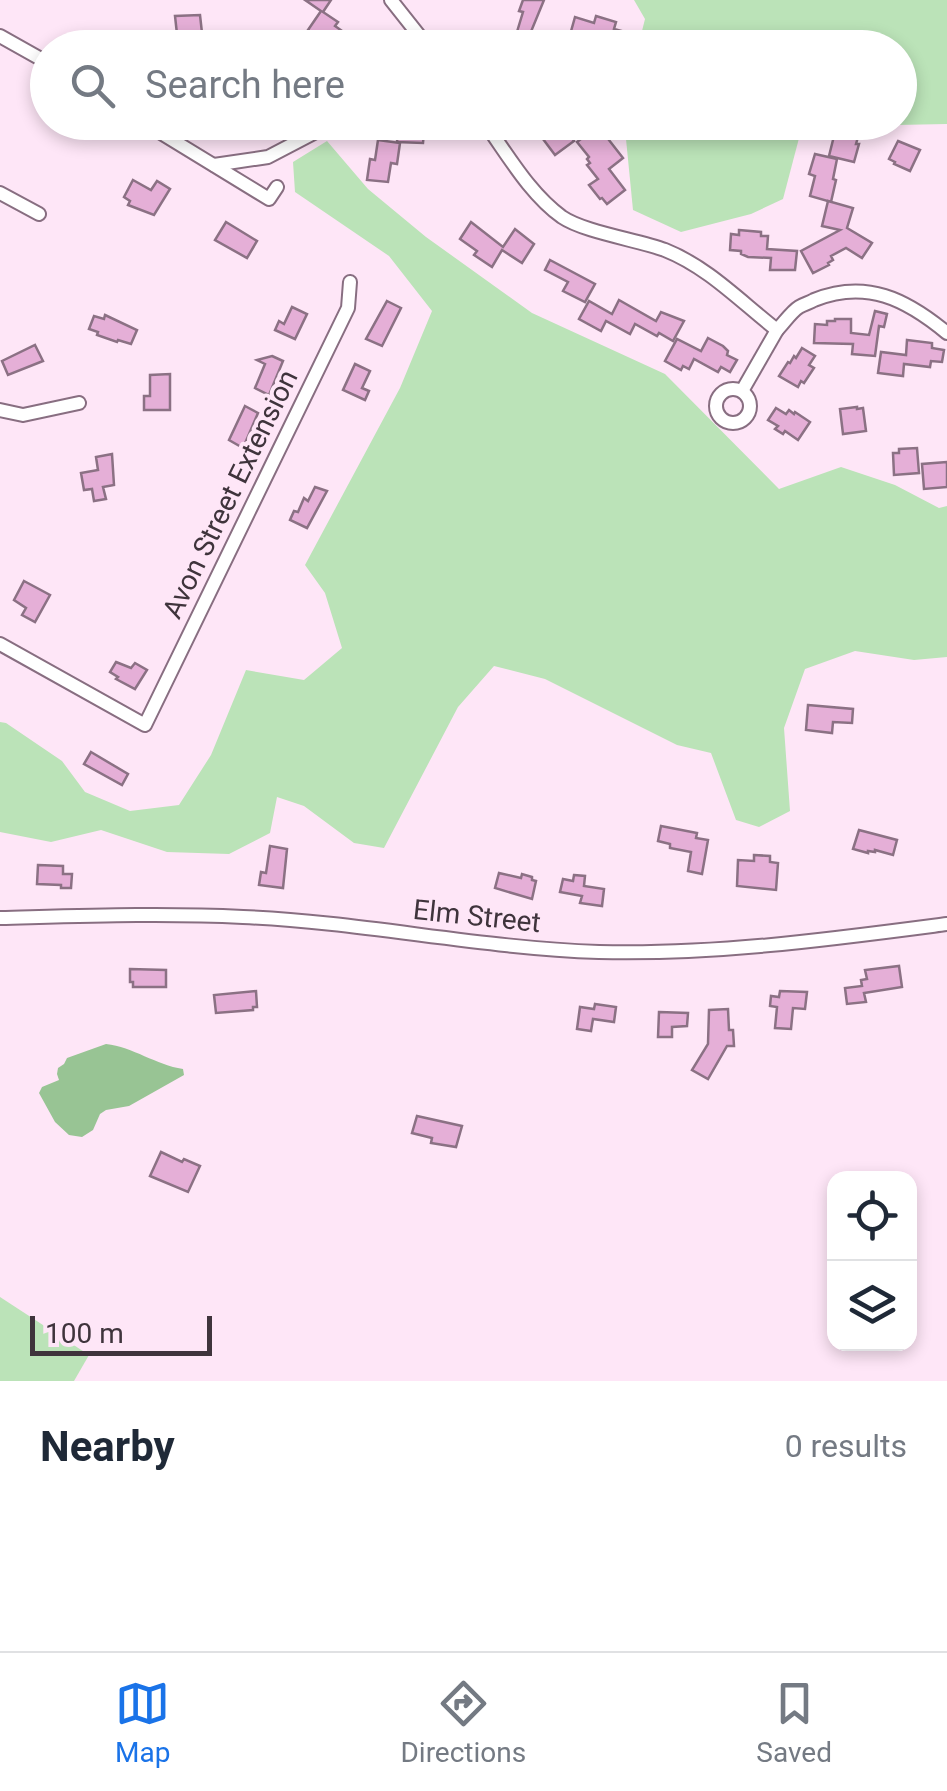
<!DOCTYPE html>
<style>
body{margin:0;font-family:Roboto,sans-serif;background:#f2f2f3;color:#1f2937}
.controls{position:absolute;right:30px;bottom:30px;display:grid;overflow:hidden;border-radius:20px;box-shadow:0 5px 15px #0003}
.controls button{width:90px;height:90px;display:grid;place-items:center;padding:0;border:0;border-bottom:2px solid #e0e1e3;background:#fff;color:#1f2937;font:50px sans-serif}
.scale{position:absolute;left:30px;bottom:25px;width:182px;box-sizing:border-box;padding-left:10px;border:5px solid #3f343c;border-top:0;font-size:28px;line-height:35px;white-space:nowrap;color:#3f343c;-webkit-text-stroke:8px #fee6f7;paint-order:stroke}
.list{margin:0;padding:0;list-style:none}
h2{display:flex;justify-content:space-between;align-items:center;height:130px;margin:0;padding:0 40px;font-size:42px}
h2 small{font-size:32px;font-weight:400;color:#747a83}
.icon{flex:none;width:55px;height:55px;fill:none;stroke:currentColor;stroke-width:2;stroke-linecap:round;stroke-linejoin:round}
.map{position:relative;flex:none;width:947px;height:1381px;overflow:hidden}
.search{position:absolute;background:#fff;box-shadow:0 5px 15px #0003;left:30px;right:30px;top:30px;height:110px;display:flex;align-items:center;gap:25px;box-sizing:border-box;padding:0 35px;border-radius:55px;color:#747a83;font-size:38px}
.sheet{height:270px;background:#fff}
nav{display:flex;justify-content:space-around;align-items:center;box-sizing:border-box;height:140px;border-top:2px solid #e0e1e3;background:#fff;font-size:28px;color:#747a83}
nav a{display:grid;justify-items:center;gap:5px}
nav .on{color:#1a73e8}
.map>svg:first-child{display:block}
.green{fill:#bbe3b8}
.water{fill:#98c494}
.building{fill:#e5afd7;stroke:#8b7184;stroke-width:2.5}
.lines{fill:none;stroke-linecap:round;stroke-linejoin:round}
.minor-casing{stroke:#886e81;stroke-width:16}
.minor{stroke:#fff;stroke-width:12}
.labels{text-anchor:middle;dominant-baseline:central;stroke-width:8;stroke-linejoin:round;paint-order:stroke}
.street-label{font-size:28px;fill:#3f343c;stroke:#fee6f7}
</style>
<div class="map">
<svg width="947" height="1381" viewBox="0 0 947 1381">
<rect width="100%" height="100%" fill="#fee6f7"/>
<g class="green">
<polygon points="634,0 947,0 947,124 897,125 888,123 900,122 900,48 638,47 645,19"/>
<polygon points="626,123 626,122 803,123 783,199 751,214 681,232 633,210 626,139"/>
<polygon points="327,141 368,189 426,237 532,313 665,374 779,489 841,467 895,485 939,508 947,506 947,657 914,660 855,651 805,669 784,728 790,811 759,827 736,820 711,753 677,745 545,679 494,666 458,707 384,848 354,843 304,806 277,797 270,833 229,854 167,852 101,830 51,842 0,832 0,722 6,723 62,761 85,792 130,811 179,805 211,755 246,670 304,680 342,648 325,593 305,565 400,388 432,311 389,256 295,192 293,162"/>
<polygon points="0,1297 89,1355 74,1381 0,1381"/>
</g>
<path class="water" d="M 106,1044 C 133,1047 156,1065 183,1069 L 184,1075 L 129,1106 L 106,1110 L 100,1114 L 93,1130 L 82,1137 L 69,1135 L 55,1122 L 39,1093 L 42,1087 L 59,1080 L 57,1074 L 58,1068 L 64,1064 L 67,1058 Z"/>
<g class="building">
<polygon points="305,0 331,0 323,12 338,22 335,26 352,38 354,35 374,48 320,48 324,41 308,30 321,11"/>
<polygon points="523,0 544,0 530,34 563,48 520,48 513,45 523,12 519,11"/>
<polygon points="200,15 202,33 225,32 226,48 202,48 201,36 184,38 184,33 177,34 175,16"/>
<polygon points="596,16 616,22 614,29 636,35 633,48 607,48 587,42 584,48 568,42 575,17 594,23"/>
<polygon points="399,122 425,122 423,143 397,142"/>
<polygon points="557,122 561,122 574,141 555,155 540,135"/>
<polygon points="598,126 623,158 609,169 625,190 607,204 602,198 600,199 589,185 598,179 587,165 590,163 587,159 589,157 577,142"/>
<polygon points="835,132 858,137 856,144 859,144 854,162 829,156"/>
<polygon points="378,140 400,143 397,164 391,163 388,182 367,180 370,159 375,160"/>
<polygon points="898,141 920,150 910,171 894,164 895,162 889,159"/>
<polygon points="815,154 837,159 833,179 836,180 831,202 810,196 815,176 809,174"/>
<polygon points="133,180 151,190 157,181 170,189 154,215 128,205 130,201 124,197"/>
<polygon points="828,201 853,208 847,228 872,243 862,258 846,248 831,256 833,260 828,263 829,265 813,273 801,251 840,230 822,226"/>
<polygon points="226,222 257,241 247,258 215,240"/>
<polygon points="471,222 503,247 515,229 534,244 522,263 502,250 492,267 474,255 477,251 460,239"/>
<polygon points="739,230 761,232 761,236 768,236 767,249 797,251 795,270 770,270 771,258 748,257 741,254 741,251 730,250 731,234 739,235"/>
<polygon points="550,260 595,284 585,302 563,291 568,282 545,270"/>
<polygon points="619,300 656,321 661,312 684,321 673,341 659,333 657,336 635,324 630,334 606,321 601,331 579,319 589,301 612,314"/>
<polygon points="387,301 401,308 382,346 366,339"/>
<polygon points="292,307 307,314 295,339 275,330 279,321 284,324"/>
<polygon points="875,311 887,314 884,327 879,326 875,356 852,354 853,344 814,343 815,324 827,325 827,321 835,321 835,319 851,319 851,333 869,335"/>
<polygon points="105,315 137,330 131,344 118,340 117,342 97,335 98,332 89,329 94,316 104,319"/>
<polygon points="708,338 723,346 728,351 727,355 737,360 730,372 721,367 718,372 694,359 689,369 683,366 681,370 665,361 677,339 701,351"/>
<polygon points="907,340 932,343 932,348 944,350 942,362 931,361 930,367 904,364 903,376 878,373 881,352 906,355"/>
<polygon points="35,345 43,361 8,375 2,361"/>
<polygon points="802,348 815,356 809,365 814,368 804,383 801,381 798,387 779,376 788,362 790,363 794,356 796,358"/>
<polygon points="272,356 283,361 269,395 255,388 265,364 257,360"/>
<polygon points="355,364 370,371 362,388 369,391 365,400 343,390"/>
<polygon points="170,374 170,410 144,410 144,396 150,396 150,375"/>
<polygon points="245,406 258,413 243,448 229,440"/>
<polygon points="857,407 857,409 863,408 866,431 843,434 840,409"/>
<polygon points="776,408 786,414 789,410 794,414 795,412 810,422 798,440 785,431 783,434 775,429 778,426 768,420"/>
<polygon points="917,448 919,473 894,475 893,453 899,453 899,449"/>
<polygon points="112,454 114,485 103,487 106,499 94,501 92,489 84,490 81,473 98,470 96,457"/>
<polygon points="947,462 947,487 924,489 922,464"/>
<polygon points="315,487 327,491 307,528 290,520 294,511 298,512 304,498 308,501"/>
<polygon points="24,581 50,595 35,622 22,615 26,608 14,600"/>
<polygon points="116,662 131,668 135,663 147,670 135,689 116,679 118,677 110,672"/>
<polygon points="808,705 853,709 852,723 833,722 832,733 806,730"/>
<polygon points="91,752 128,774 122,785 84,764"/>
<polygon points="661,826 697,833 696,838 708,840 702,874 688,871 691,852 670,848 670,844 658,841"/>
<polygon points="859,830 897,840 893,855 875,850 875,852 868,851 868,853 853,849"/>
<polygon points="270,846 287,849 283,888 259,885 261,872 266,873"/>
<polygon points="754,855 770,856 770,862 778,863 776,890 737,886 738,860 754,861"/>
<polygon points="38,865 63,866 63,874 72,874 71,888 61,888 61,885 37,884"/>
<polygon points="499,873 521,878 522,874 532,877 532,880 536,881 532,899 495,888"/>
<polygon points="574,875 585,876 584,886 604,889 602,906 580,903 582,896 560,892 563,879 573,881"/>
<polygon points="899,966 902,987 864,993 866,1002 847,1004 845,988 862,986 861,980 867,979 865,970"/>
<polygon points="130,969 166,970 166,987 133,987 133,982 130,982"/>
<polygon points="256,991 257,1007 253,1007 253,1010 216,1013 214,995"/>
<polygon points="780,991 807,992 805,1009 793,1008 791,1029 775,1028 777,1007 770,1006 771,996 779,997"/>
<polygon points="595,1004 616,1007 614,1022 593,1019 591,1031 577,1029 580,1007 594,1009"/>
<polygon points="728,1009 729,1030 733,1030 734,1046 727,1046 708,1079 692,1070 708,1044 709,1010"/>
<polygon points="659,1012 688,1013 687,1026 672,1027 672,1037 658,1037"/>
<polygon points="417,1116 462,1126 456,1147 431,1143 432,1138 412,1133"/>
<polygon points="161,1152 182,1162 184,1159 200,1166 188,1192 150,1176"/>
</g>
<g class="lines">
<g class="minor-casing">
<g id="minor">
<polyline points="391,0 429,48"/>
<polyline points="0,36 48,63"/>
<polyline points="143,122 269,199 277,187"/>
<path d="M 484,122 C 508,155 529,193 562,217 C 584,232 638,240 665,250 C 708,267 741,302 777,330 C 784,323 791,312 799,307 C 804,304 809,303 814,300 C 866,279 906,299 947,333"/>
<polyline points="214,165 268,157 335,122"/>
<polyline points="0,193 39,214"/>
<circle cx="733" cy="406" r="17"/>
<polyline points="742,391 777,330"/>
<polyline points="0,410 23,415 79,403"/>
<polyline points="0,644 145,725 348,308 350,282"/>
<path d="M 0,918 C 81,916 162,913 243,917 C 362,922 480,948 599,952 C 715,955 832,939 947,924"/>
</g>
</g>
<use href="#minor" class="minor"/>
</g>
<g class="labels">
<g class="street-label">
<text transform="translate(230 494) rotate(-64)">Avon Street Extension</text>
<text transform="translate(477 916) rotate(6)">Elm Street</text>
</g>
</g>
</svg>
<div class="controls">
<button><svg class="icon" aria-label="locate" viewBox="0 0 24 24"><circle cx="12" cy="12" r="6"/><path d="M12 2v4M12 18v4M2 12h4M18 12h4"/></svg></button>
<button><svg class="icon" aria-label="layers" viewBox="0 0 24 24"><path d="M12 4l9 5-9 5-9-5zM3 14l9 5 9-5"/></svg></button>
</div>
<div class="scale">100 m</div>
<div class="search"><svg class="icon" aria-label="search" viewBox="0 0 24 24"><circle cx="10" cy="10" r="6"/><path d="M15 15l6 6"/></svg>Search here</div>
</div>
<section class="sheet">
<h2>Nearby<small>0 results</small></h2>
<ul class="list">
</ul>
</section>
<nav>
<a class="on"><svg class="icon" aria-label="map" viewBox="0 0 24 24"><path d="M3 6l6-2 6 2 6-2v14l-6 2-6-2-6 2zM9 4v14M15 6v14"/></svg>Map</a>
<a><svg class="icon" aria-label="directions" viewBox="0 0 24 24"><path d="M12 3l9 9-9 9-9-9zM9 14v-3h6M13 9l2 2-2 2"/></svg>Directions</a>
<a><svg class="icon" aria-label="saved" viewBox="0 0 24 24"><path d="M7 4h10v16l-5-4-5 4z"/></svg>Saved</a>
</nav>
